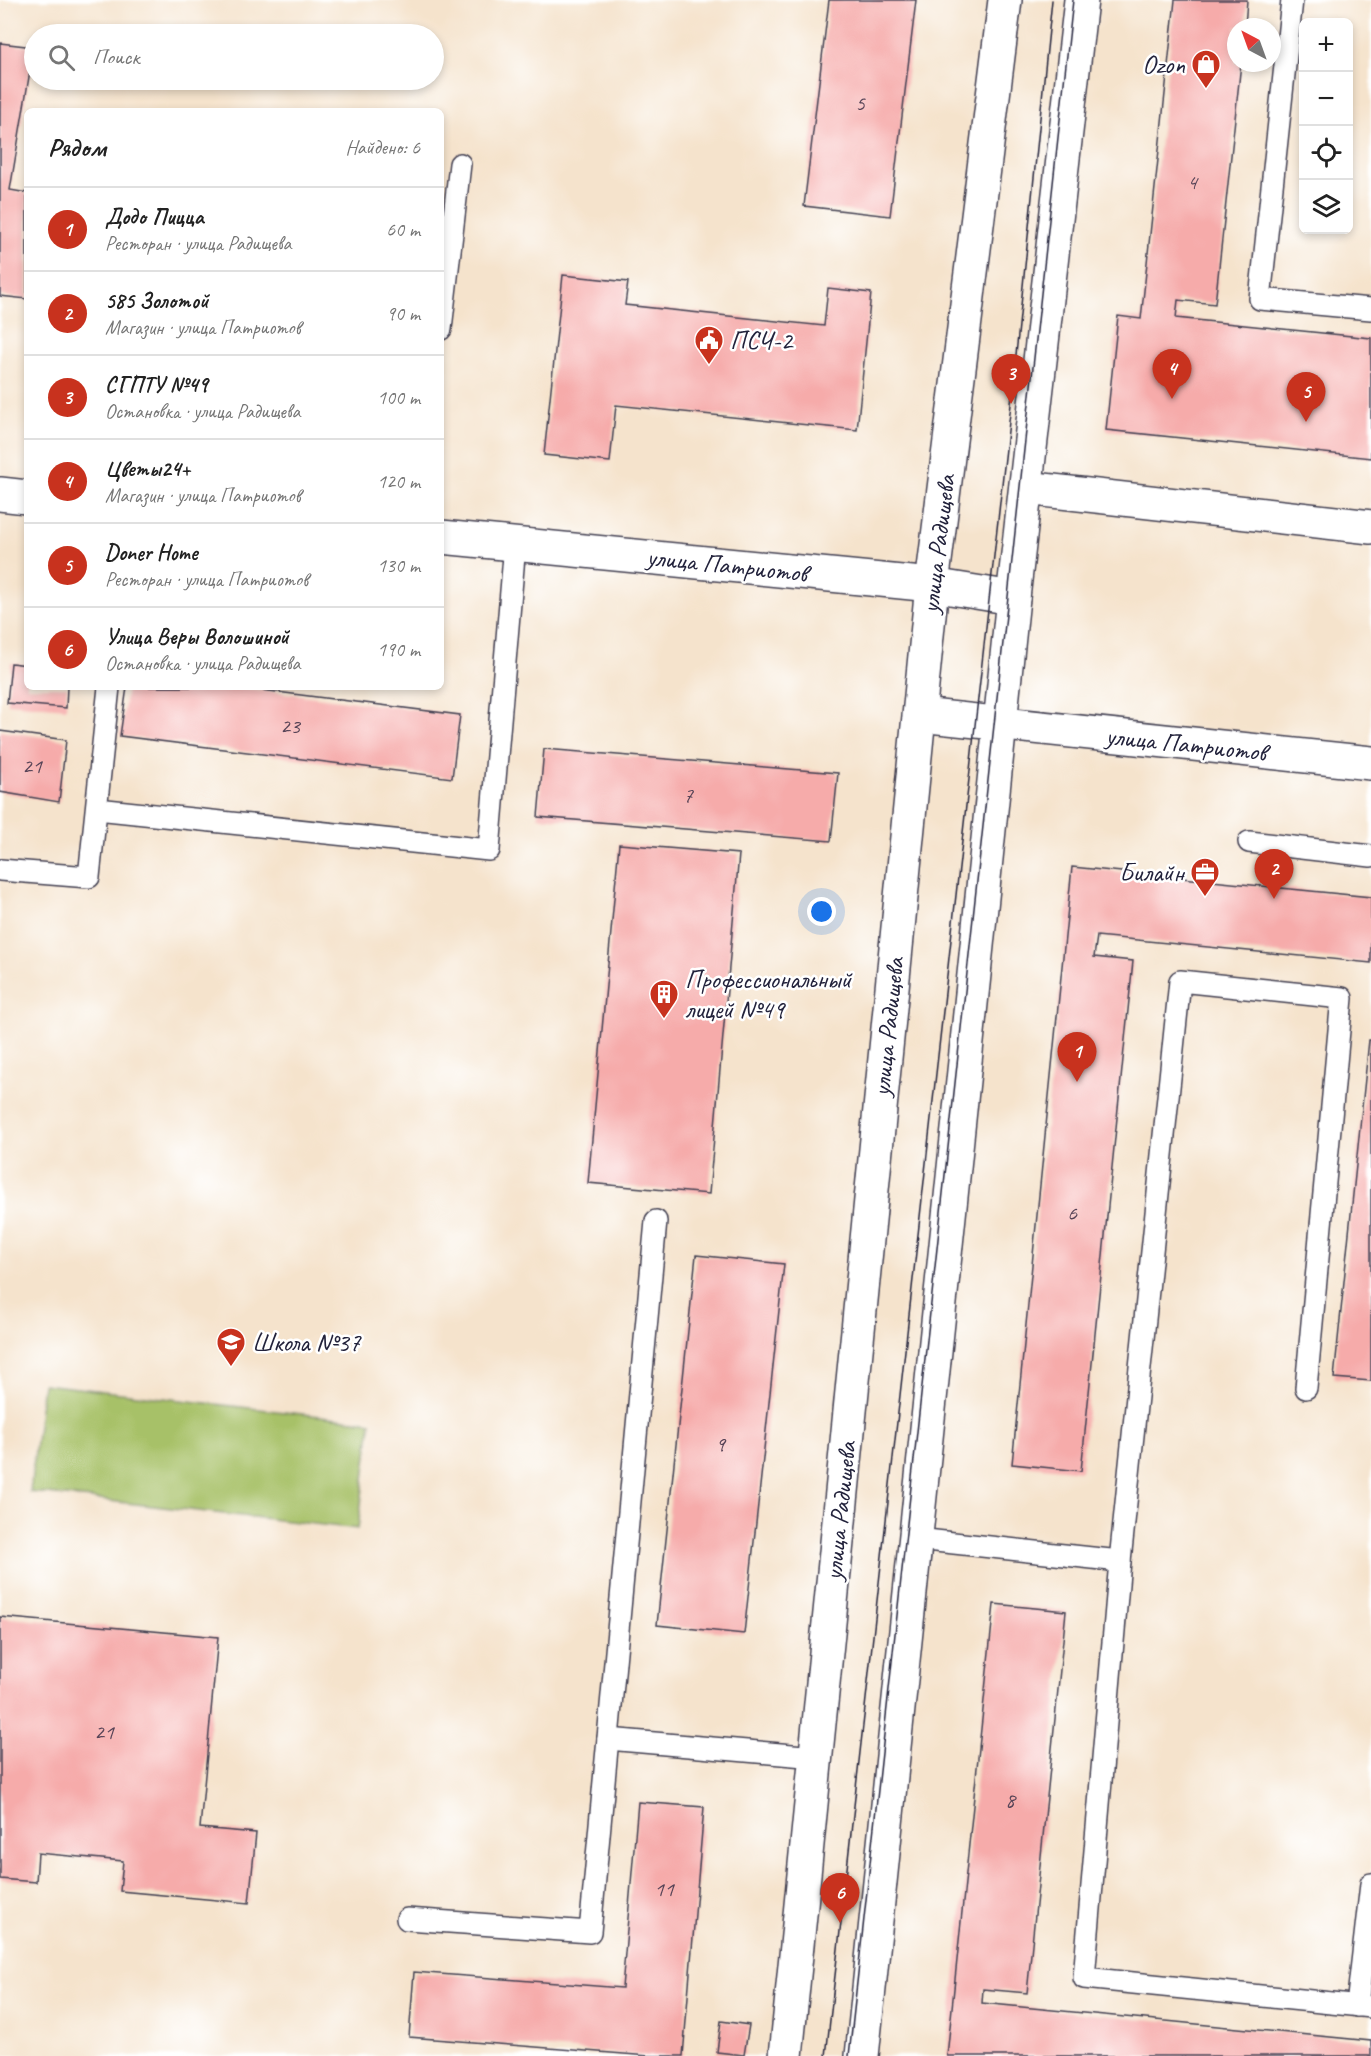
<!DOCTYPE html>
<html lang="ru">
<meta charset="utf-8">
<style>
body{margin:0;font-family:Caveat,sans-serif;background:#f2f2f2;color:#222}
.controls{position:absolute;right:18px;top:18px;display:grid;overflow:hidden;border-radius:9px;box-shadow:0 3px 9px #0003}
.controls button{width:54px;height:54px;display:grid;place-items:center;padding:0;border:0;border-bottom:2px solid #e0e0e0;background:#fff;color:#222;font:30px sans-serif}
.compass{position:absolute;left:1227px;top:18px;width:54px;height:54px;border-radius:50%;background:#fff;box-shadow:0 3px 9px #0003;rotate:319deg}
.you{position:absolute;left:822px;top:912px;width:21px;height:21px;margin:-15px;border:4px solid #fff;border-radius:50%;background:#1a73e8;box-shadow:0 0 0 9px #1a73e833}
.badge{display:grid;place-items:center;width:39px;height:39px;border-radius:50%;background:#c8321e;color:#fff;font-size:20px;font-weight:700}
.pin{position:absolute;translate:-50% -50px;filter:drop-shadow(0 2px 3px #0008)}
.pin::after{content:'';position:absolute;top:32px;width:21px;height:18px;background:inherit;clip-path:polygon(0 0,100% 0,50% 100%)}
.list{margin:0;padding:0;list-style:none}
h2{display:flex;justify-content:space-between;align-items:center;height:78px;margin:0;padding:0 24px;font-size:26px}
h2 small{font-size:20px;font-weight:400;color:#767676}
.list li{display:grid;grid-template-columns:39px 1fr auto;gap:18px;align-items:center;box-sizing:border-box;height:84px;padding:0 24px;border-top:2px solid #e0e0e0}
.list b{display:block;font-size:22px;white-space:nowrap}
.list p{margin:0;font-size:20px;white-space:nowrap;color:#767676}
.list em{font-size:20px;font-style:normal;color:#767676}
.icon{flex:none;width:33px;height:33px;fill:none;stroke:currentColor;stroke-width:2;stroke-linecap:round;stroke-linejoin:round}
.map{position:relative;flex:none;width:1371px;height:2056px;overflow:hidden}
.search{position:absolute;background:#fff;box-shadow:0 3px 9px #0003;left:24px;top:24px;width:420px;height:66px;display:flex;align-items:center;gap:15px;box-sizing:border-box;padding:0 21px;border-radius:33px;color:#767676;font-size:22px}
.panel{position:absolute;background:#fff;box-shadow:0 3px 9px #0003;left:24px;top:108px;width:420px;height:582px;border-radius:9px}
.map>svg:first-child{display:block}
.green{fill:#a7c168;stroke:#647252;stroke-width:1.5}
.building{fill:#f6abaa}
.lines{fill:none;stroke-linecap:round;stroke-linejoin:round}
.service-casing{stroke:#423f51;stroke-width:24}
.minor-casing{stroke:#423f51;stroke-width:36}
.tertiary-casing{stroke:#423f51;stroke-width:36}
.service{stroke:#fff;stroke-width:21}
.minor{stroke:#fff;stroke-width:33}
.tertiary{stroke:#fff;stroke-width:33}
.tram{stroke:#22223b;stroke-width:1.5}
.labels{text-anchor:middle;dominant-baseline:central;stroke-width:5;stroke-linejoin:round;paint-order:stroke}
.number-label{font-size:22px;fill:#574457}
.poi-label{font-size:26px;fill:#22223b;stroke:#fff;text-anchor:start}
.street-label{font-size:26px;fill:#22223b;stroke:#fff}
</style>
<div class="map">
<svg width="1371" height="2056" viewBox="0 0 1371 2056">
<rect width="100%" height="100%" fill="#fff"/>
<filter id="ink" filterUnits="userSpaceOnUse"><feTurbulence type="fractalNoise" baseFrequency=".0167" numOctaves="2"/><feDisplacementMap in="SourceGraphic" scale="12" xChannelSelector="R" yChannelSelector="G"/><feConvolveMatrix kernelMatrix="1 2 1 2 8 2 1 2 1" color-interpolation-filters="sRGB"/></filter>
<filter id="wash" filterUnits="userSpaceOnUse"><feTurbulence type="fractalNoise" baseFrequency=".008" numOctaves="4" result="noise"/><feDisplacementMap in="SourceGraphic" scale="24" xChannelSelector="R" yChannelSelector="G"/><feGaussianBlur stdDeviation="1.35" result="paint"/><feColorMatrix in="noise" values="0 0 0 0 0 0 0 0 0 0 0 0 0 0 0 0 0 1.4 0 .05"/><feComposite in="paint" operator="in"/></filter>
<g filter="url(#wash)">
<rect width="100%" height="100%" fill="#f5e3cc"/>
<polygon class="green" points="43,1384 371,1422 358,1529 30,1492"/>
<g id="blocks">
<g class="building">
<polygon points="829,0 916,0 890,216 804,206"/>
<polygon points="1175,0 1247,0 1245,27 1236,27 1236,63 1241,63 1215,304 1178,300 1176,318 1371,338 1371,458 1106,430 1118,316 1141,319"/>
<polygon points="0,43 34,47 10,190 27,193 27,299 0,296"/>
<polygon points="563,275 628,282 625,305 824,326 828,288 871,293 857,430 616,405 610,462 544,455"/>
<polygon points="11,663 27,665 27,687 67,687 66,708 7,703"/>
<polygon points="127,687 237,687 460,715 452,778 120,736"/>
<polygon points="0,731 66,740 59,802 0,792"/>
<polygon points="544,749 838,773 831,841 538,817"/>
<polygon points="619,844 739,854 709,1194 588,1183"/>
<polygon points="1072,867 1371,897 1371,963 1097,936 1094,957 1133,961 1081,1471 1012,1464"/>
<polygon points="1369,1040 1371,1040 1371,1381 1334,1378"/>
<polygon points="696,1255 784,1264 744,1634 657,1625"/>
<polygon points="994,1604 1066,1611 1027,1993 983,1989 982,2003 1371,2041 1371,2056 947,2056"/>
<polygon points="0,1617 218,1637 200,1828 256,1833 249,1903 120,1891 123,1861 38,1853 36,1882 0,1879"/>
<polygon points="638,1802 704,1807 683,2056 649,2056 409,2037 414,1972 622,1988"/>
<polygon points="721,2021 749,2025 744,2055 717,2052"/>
</g>
</g>
</g>
<g filter="url(#ink)">
<use href="#blocks" fill-opacity="0" stroke="#423f51" stroke-width="1.5"/>
<g class="lines">
<g class="service-casing">
<g id="service">
<polyline points="1292,0 1260,299 1371,309"/>
<polyline points="441,329 460,164"/>
<polyline points="97,809 489,850 515,544"/>
<polyline points="1249,842 1371,856"/>
<polyline points="0,870 89,877 109,687"/>
<polyline points="1306,1388 1342,998 1180,981 1120,1561 1084,1978 1371,2007"/>
<polyline points="917,1539 1120,1561"/>
<polyline points="608,1739 816,1757"/>
<polyline points="407,1919 590,1932 656,1221"/>
<polyline points="1357,2006 1371,1884"/>
</g>
</g>
<g class="minor-casing">
<g id="minor">
<polyline points="1026,488 1371,527"/>
<polyline points="0,494 27,497"/>
<polyline points="441,537 932,585 1013,598"/>
<polyline points="920,715 1371,763"/>
</g>
</g>
<g class="tertiary-casing">
<g id="tertiary">
<polyline points="786,2056 932,585 1005,0"/>
<polyline points="862,2056 1013,598 1081,0"/>
</g>
</g>
<use href="#service" class="service"/>
<use href="#minor" class="minor"/>
<use href="#tertiary" class="tertiary"/>
<g class="tram">
<polyline points="826,2056 1011,404 1052,0"/>
<polyline points="849,2056 1073,0"/>
</g>
</g>
</g>
<defs>
<g id="shop-pin" transform="scale(1.5)"><path d="M0 17L-7.5 6A9.5 9.5 0 1 1 7.5 6Z" fill="#c8321e" stroke="#fff"/><path d="M-5-2.5h2.3a2.7 3.5 0 0 1 5.4 0H5L5.5 6h-11ZM-1.5-2.5h3a1.5 2.3 0 0 0-3 0Z" fill="#fff"/></g>
<g id="civic-pin" transform="scale(1.5)"><path d="M0 17L-7.5 6A9.5 9.5 0 1 1 7.5 6Z" fill="#c8321e" stroke="#fff"/><path d="M-.6-6.5H3V-4.5H.6V-3L4-1V1h2V6H-6V1h2V-1L-.6-3ZM-1.2 2.5V6h2.4V2.5Z" fill="#fff"/></g>
<g id="office-pin" transform="scale(1.5)"><path d="M0 17L-7.5 6A9.5 9.5 0 1 1 7.5 6Z" fill="#c8321e" stroke="#fff"/><path d="M-6-3h4V-5.5h4V-3h4V5H-6ZM-1-4.5V-3h2v-1.5ZM-6 0V1H6V0Z" fill="#fff"/></g>
<g id="building-pin" transform="scale(1.5)"><path d="M0 17L-7.5 6A9.5 9.5 0 1 1 7.5 6Z" fill="#c8321e" stroke="#fff"/><path d="M-4-6H4V6H1V3H-1V6H-4ZM-2.5-4.3h1.7v1.8h-1.7ZM.8-4.3h1.7v1.8H.8ZM-2.5-1h1.7V.8h-1.7ZM.8-1h1.7V.8H.8Z" fill="#fff"/></g>
<g id="school-pin" transform="scale(1.5)"><path d="M0 17L-7.5 6A9.5 9.5 0 1 1 7.5 6Z" fill="#c8321e" stroke="#fff"/><path d="M0-5L7-2L0 1L-7-2ZM-4 1L0 2.5L4 1V4Q0 6-4 4Z" fill="#fff"/></g>
</defs>
<g fill-rule="evenodd">
<use href="#shop-pin" x="1206" y="64"/>
<use href="#civic-pin" x="709" y="340"/>
<use href="#office-pin" x="1205" y="872"/>
<use href="#building-pin" x="664" y="994"/>
<use href="#school-pin" x="231" y="1342"/>
</g>
<g class="labels">
<g class="number-label">
<text x="860" y="103">5</text>
<text x="1192" y="182">4</text>
<text x="290" y="726">23</text>
<text x="32" y="766">21</text>
<text x="688" y="795">7</text>
<text x="1072" y="1213">6</text>
<text x="720" y="1444">9</text>
<text x="104" y="1732">21</text>
<text x="1010" y="1800">8</text>
<text x="664" y="1889">11</text>
</g>
<g class="poi-label">
<text x="1185" y="64" text-anchor="end">Ozon</text>
<text x="730" y="340">ПСЧ-2</text>
<text x="1184" y="872" text-anchor="end">Билайн</text>
<text x="685" y="979">Профессиональный<tspan x="685" dy="30">лицей №49</tspan></text>
<text x="252" y="1342">Школа №37</text>
</g>
<g class="street-label">
<text transform="translate(938 544) rotate(-83)">улица Радищева</text>
<text transform="translate(727 565) rotate(6)">улица Патриотов</text>
<text transform="translate(1186 744) rotate(6)">улица Патриотов</text>
<text transform="translate(888 1027) rotate(-84)">улица Радищева</text>
<text transform="translate(840 1511) rotate(-84)">улица Радищева</text>
</g>
</g>
</svg>
<div class="controls">
<button>+</button>
<button>−</button>
<button><svg class="icon" aria-label="locate" viewBox="0 0 24 24"><circle cx="12" cy="12" r="6"/><path d="M12 2v4M12 18v4M2 12h4M18 12h4"/></svg></button>
<button><svg class="icon" aria-label="layers" viewBox="0 0 24 24"><path d="M12 4l9 5-9 5-9-5zM3 14l9 5 9-5"/></svg></button>
</div>
<svg class="compass" viewBox="-18 -18 36 36"><path d="M0-13l5 13h-10z" fill="#e53935"/><path d="M0 13l5-13h-10z" fill="#767676"/></svg>
<div class="you"></div>
<div class="pin badge" style="left:1077px;top:1082px">1</div>
<div class="pin badge" style="left:1274px;top:899px">2</div>
<div class="pin badge" style="left:1011px;top:404px">3</div>
<div class="pin badge" style="left:1172px;top:399px">4</div>
<div class="pin badge" style="left:1306px;top:422px">5</div>
<div class="pin badge" style="left:840px;top:1923px">6</div>
<div class="search"><svg class="icon" aria-label="search" viewBox="0 0 24 24"><circle cx="10" cy="10" r="6"/><path d="M15 15l6 6"/></svg>Поиск</div>
<section class="panel">
<h2>Рядом<small>Найдено: 6</small></h2>
<ul class="list">
<li><span class="badge">1</span><div><b>Додо Пицца</b><p>Ресторан · улица Радищева</p></div><em>60 m</em></li>
<li><span class="badge">2</span><div><b>585 Золотой</b><p>Магазин · улица Патриотов</p></div><em>90 m</em></li>
<li><span class="badge">3</span><div><b>СГПТУ №49</b><p>Остановка · улица Радищева</p></div><em>100 m</em></li>
<li><span class="badge">4</span><div><b>Цветы24+</b><p>Магазин · улица Патриотов</p></div><em>120 m</em></li>
<li><span class="badge">5</span><div><b>Doner Home</b><p>Ресторан · улица Патриотов</p></div><em>130 m</em></li>
<li><span class="badge">6</span><div><b>Улица Веры Волошиной</b><p>Остановка · улица Радищева</p></div><em>190 m</em></li>
</ul>
</section>
</div>
